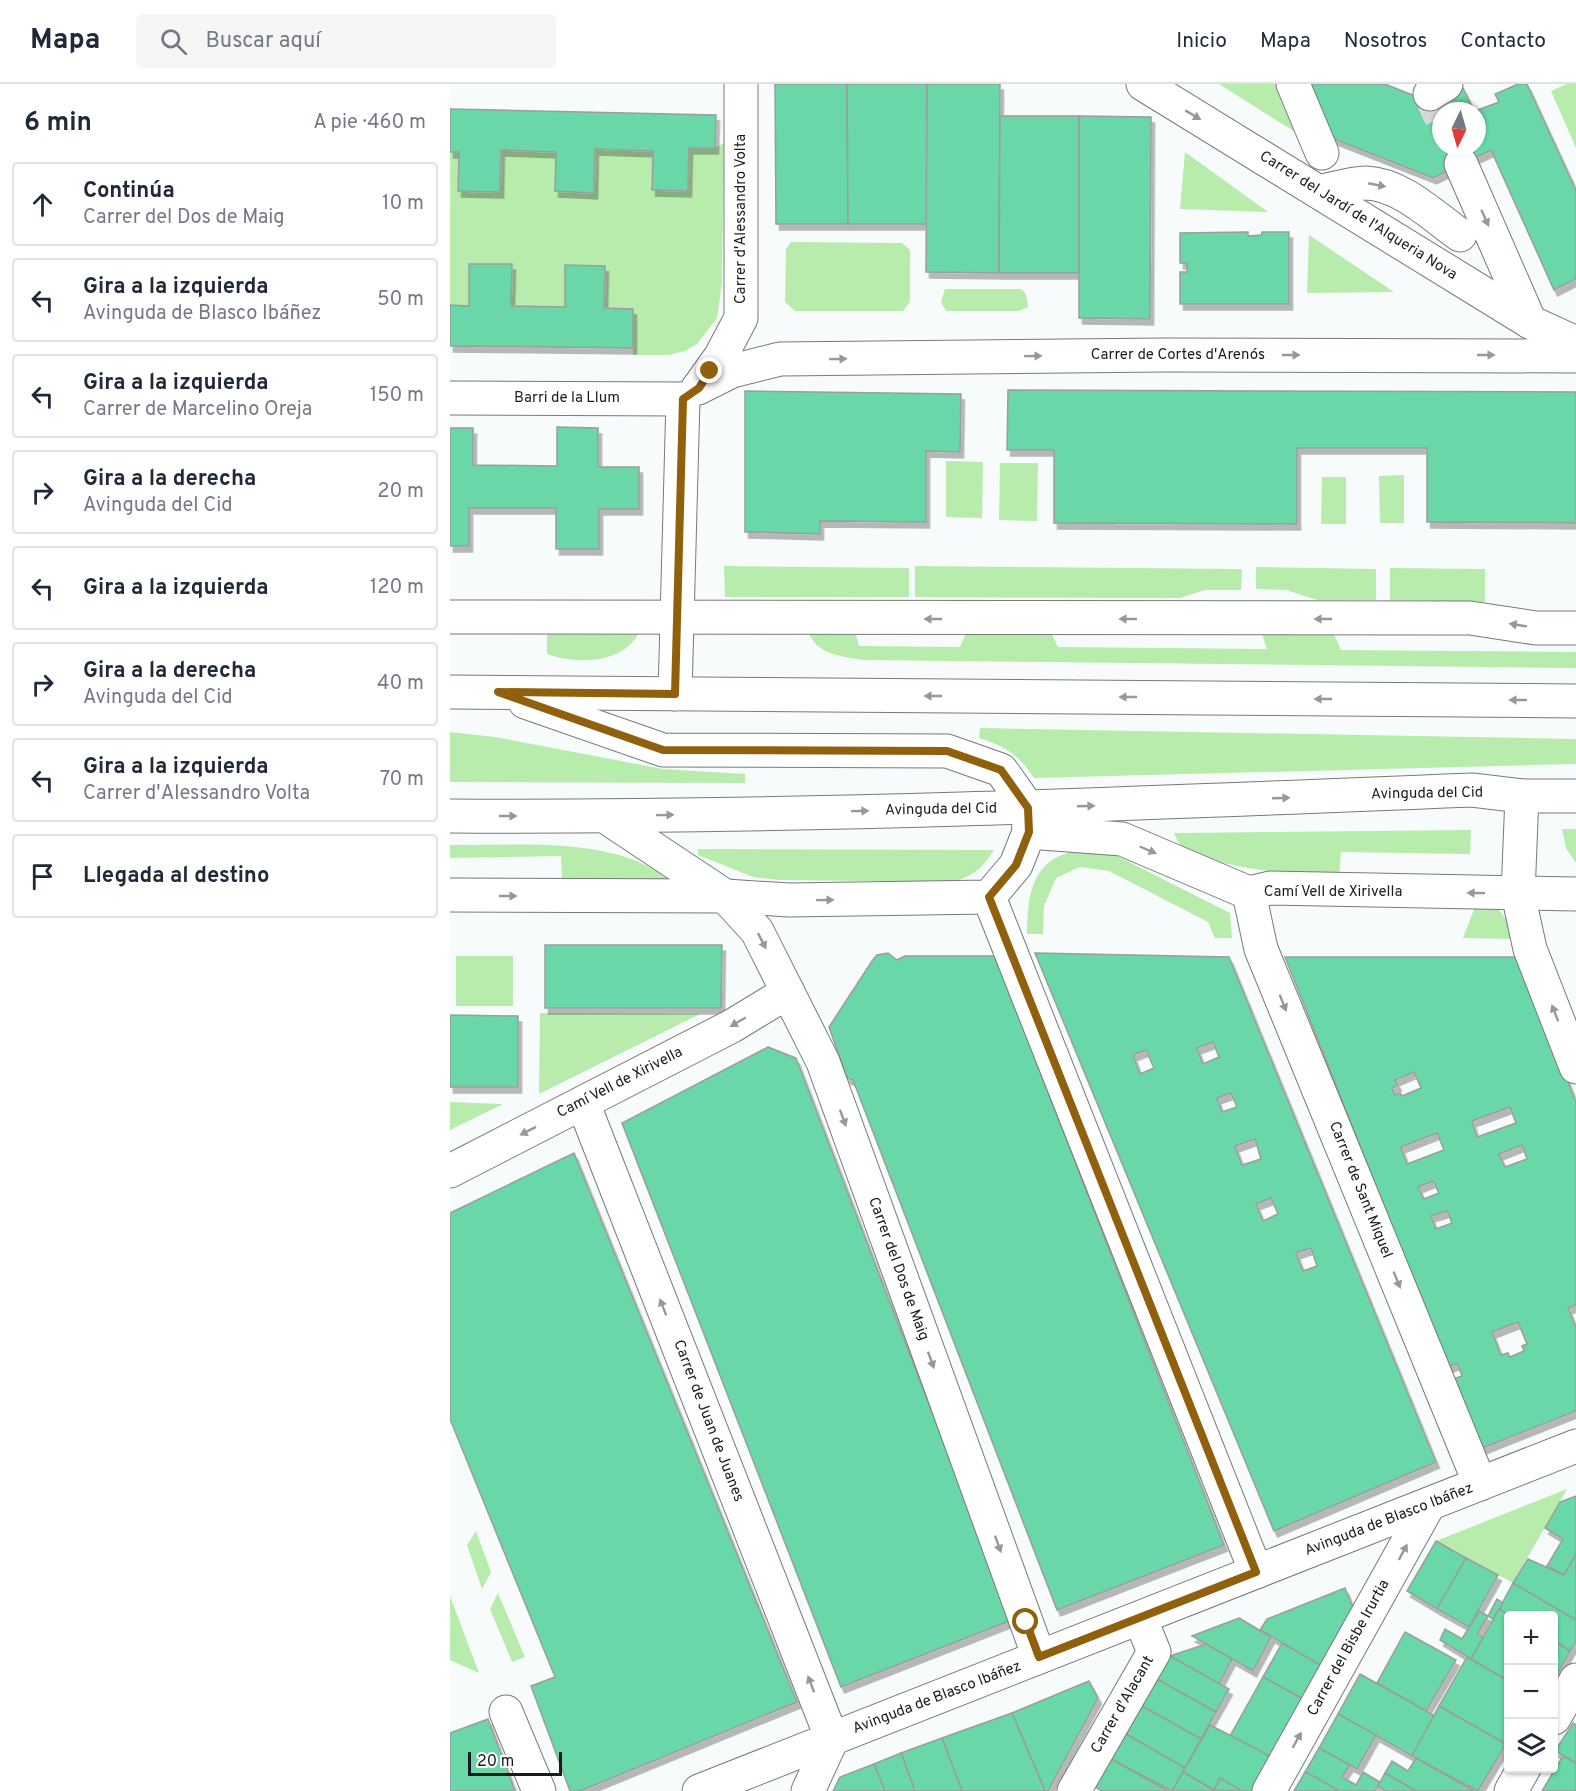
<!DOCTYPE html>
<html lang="es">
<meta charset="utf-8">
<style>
body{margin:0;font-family:Overpass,sans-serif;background:#f6f6f7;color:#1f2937}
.controls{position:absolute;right:18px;bottom:18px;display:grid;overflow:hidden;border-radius:6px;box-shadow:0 2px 4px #0004}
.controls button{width:54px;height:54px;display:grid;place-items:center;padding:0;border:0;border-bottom:2px solid #e0e1e3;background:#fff;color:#1f2937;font:30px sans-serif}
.compass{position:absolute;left:982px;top:18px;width:54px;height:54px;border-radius:50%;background:#fff;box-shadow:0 2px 4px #0004;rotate:185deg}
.scale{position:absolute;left:18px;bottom:15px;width:94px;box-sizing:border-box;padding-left:6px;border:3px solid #1a1b1b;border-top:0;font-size:16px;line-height:21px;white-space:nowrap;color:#1a1b1b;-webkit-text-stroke:4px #fff;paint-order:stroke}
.stop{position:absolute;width:18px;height:18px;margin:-14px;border:4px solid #90600d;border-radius:50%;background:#fff}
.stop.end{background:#90600d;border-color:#fff;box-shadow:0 2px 6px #0008}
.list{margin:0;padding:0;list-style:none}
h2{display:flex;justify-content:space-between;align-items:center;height:78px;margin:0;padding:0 24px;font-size:26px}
h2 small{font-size:20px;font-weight:400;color:#747a83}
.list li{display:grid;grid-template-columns:39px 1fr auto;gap:18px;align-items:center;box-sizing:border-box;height:84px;margin:0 12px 12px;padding:0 12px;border:2px solid #e0e1e3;border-radius:6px}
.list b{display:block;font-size:22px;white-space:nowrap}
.list p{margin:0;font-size:20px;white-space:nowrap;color:#747a83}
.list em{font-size:20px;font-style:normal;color:#747a83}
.icon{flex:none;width:33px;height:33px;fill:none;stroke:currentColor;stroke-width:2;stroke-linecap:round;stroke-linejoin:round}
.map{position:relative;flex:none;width:1126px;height:1707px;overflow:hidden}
header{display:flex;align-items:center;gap:36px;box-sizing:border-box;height:84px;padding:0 30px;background:#fff;border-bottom:2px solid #e0e1e3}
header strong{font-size:28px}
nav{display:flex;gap:33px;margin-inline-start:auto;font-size:21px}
.search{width:420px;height:54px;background:#f6f6f7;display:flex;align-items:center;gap:15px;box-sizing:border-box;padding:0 21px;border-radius:6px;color:#747a83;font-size:22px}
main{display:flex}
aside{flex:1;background:#fff}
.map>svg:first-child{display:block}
.green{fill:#b7ecac}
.building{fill:#69d7a7;stroke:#9b9e9c;stroke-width:1.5;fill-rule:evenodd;filter:url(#shadow)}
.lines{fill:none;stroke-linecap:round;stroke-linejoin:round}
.minor-tunnel{stroke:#d7d9d9;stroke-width:33;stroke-dasharray:33 16;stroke-linecap:butt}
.minor-casing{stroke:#777a79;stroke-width:35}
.major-casing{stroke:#777a79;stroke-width:35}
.minor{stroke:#fff;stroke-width:33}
.major{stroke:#fff;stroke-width:33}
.oneway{fill:#989898}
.route{stroke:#90600d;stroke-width:8}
.labels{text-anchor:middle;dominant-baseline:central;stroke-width:4.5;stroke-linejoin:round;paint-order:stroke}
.street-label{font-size:15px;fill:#1a1b1b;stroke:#fff}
</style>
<header>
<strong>Mapa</strong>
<div class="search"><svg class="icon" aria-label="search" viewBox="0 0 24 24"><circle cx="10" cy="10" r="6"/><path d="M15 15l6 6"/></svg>Buscar aquí</div>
<nav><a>Inicio</a><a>Mapa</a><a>Nosotros</a><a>Contacto</a></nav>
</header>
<main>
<aside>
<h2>6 min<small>A pie · 460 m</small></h2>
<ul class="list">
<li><svg class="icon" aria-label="ahead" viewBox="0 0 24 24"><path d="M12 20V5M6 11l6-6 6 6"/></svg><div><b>Continúa</b><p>Carrer del Dos de Maig</p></div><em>10 m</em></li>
<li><svg class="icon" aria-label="left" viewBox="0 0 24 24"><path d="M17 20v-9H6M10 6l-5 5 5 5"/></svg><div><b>Gira a la izquierda</b><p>Avinguda de Blasco Ibáñez</p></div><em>50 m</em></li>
<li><svg class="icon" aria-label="left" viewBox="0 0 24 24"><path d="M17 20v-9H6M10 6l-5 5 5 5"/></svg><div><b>Gira a la izquierda</b><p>Carrer de Marcelino Oreja</p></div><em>150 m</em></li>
<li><svg class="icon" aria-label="right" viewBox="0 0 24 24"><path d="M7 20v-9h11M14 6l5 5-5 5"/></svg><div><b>Gira a la derecha</b><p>Avinguda del Cid</p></div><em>20 m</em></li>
<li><svg class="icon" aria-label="left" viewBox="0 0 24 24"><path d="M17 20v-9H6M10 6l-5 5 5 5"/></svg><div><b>Gira a la izquierda</b></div><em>120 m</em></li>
<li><svg class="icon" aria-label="right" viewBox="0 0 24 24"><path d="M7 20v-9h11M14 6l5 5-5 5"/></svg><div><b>Gira a la derecha</b><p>Avinguda del Cid</p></div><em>40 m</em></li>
<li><svg class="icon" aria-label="left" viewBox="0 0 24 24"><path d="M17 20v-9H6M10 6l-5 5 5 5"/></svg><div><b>Gira a la izquierda</b><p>Carrer d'Alessandro Volta</p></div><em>70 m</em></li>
<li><svg class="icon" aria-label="arrive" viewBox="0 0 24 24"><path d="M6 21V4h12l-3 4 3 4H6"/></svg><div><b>Llegada al destino</b></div></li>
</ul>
</aside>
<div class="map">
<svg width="1126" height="1707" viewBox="0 0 1126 1707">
<defs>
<filter id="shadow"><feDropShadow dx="3.5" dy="6" stdDeviation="0" flood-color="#0004"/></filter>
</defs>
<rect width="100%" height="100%" fill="#f8fbfb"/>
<g class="green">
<polygon points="769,0 836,0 861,58"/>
<polygon points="1117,0 1126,0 1126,64 1101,7"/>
<polygon points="274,59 272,200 267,234 247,260 235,267 219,271 183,271 183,225 154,224 154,182 115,182 115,223 61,222 61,181 20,180 19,222 0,221 0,68 9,68 9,107 50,108 51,66 106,68 105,107 143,109 145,65 203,67 202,106 238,107 239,64 265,64"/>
<polygon points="735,68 818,128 730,125"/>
<polygon points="859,151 944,208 857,209"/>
<polygon points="341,158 452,159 460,166 460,218 453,227 345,227 335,218 336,165"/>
<polygon points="495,205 571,205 576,210 578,223 569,227 496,227 491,218"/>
<polygon points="496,377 533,378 532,434 496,433"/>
<polygon points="550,379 588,379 587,437 549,436"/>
<polygon points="954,391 954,439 930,439 929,392"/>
<polygon points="872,393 896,393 896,440 871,440"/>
<polygon points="274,482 459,484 459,513 275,513"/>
<polygon points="465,482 792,485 791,506 755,506 730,514 465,513"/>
<polygon points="806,483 926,485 926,516 867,516 836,506 806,505"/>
<polygon points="940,484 1035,485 1035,518 940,516"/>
<path d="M 355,540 L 403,541 L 409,562 L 510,563 L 519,542 L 598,542 L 608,563 L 817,565 L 810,544 L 881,544 L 891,566 L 1126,568 L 1126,584 L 412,576 C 384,571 364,570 355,540 Z"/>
<path d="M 97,543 L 190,547 C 174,580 127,581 97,570 Z"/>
<path d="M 530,644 L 1126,655 L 1126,680 L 584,694 C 569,671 555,662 529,654 Z"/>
<polygon points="0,648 45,653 213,685 295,690 295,699 0,698"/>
<polygon points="1112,745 1126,745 1126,779 1116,764"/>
<path d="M 1021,746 L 1020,770 L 891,768 L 889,793 C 848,790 769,786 734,764 C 729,761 726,754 724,749 Z"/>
<path d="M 0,761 C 65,762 164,751 217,795 L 210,798 L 112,795 L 111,772 L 0,774 Z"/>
<path d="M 248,765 L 544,766 C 533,783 524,792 503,798 L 330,796 L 303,793 L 248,771 Z"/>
<path d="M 630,766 L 647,766 L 665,771 L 780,829 L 782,854 L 765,854 L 758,838 L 659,787 L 630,783 L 606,794 L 594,822 L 593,850 L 577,850 C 578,808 582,774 630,766 Z"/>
<polygon points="1025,823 1047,823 1060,841 1065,855 1013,854"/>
<rect x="6" y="872" width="57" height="50"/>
<polygon points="90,929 250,930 89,1010"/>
<polygon points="0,1018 53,1020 0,1046"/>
<polygon points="1117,1405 1063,1499 986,1457"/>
<polygon points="26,1447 41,1488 32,1505 17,1461"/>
<polygon points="48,1509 75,1573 62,1578 40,1525"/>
<polygon points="0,1512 29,1589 0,1576"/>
</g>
<g class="building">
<polygon points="325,0 397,0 398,140 326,140"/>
<polygon points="397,0 477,0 477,140 398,140"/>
<polygon points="477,0 550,0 549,189 476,188"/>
<polygon points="846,0 935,0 980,18 1013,4 1024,27 991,27 991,63 1027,63 1025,27 1049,18 1045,10 1068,0 1077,0 1126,106 1126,195 1104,206 1041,66 983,94 866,48"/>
<polygon points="0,25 266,31 265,64 239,64 238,107 202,106 203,67 145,65 144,109 105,107 106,68 51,66 50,108 8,107 9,68 0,68"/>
<polygon points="550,32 629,32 629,189 549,189"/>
<polygon points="629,32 701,33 700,235 629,234"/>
<polygon points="798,148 798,152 811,151 812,148 839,148 839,220 730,220 730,188 737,188 737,179 730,179 730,149"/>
<polygon points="19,180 62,180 61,222 115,223 115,181 155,182 154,224 183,225 183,264 0,262 0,221 19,222"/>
<polygon points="558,306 1126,308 1126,439 977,438 977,364 847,364 847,440 604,439 604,366 557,366"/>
<polygon points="295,307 511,310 510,368 476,367 476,438 370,437 370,450 295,448"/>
<polygon points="107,343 148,344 148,383 189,383 189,425 149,425 149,465 106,465 106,424 19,424 19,462 0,462 0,344 23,344 23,381 107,382"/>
<polygon points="95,861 272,861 271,924 95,924"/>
<polygon points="438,869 447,876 455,872 545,872 774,1461 607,1526 403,996 397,994 379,943 422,877 427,871"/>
<path d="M 585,869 L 779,873 L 986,1378 L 824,1447 ZM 763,958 L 769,973 L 753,980 L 747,964 ZM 696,966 L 704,984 L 690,990 L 683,971 ZM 781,1009 L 787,1023 L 772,1028 L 767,1014 ZM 805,1055 L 811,1075 L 792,1081 L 785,1062 ZM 821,1114 L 828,1130 L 813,1137 L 806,1120 ZM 861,1164 L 867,1182 L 853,1187 L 846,1169 Z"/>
<path d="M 835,873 L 1069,873 L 1126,1018 L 1126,1221 L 1118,1224 L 1126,1243 L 1126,1327 L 1030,1365 L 1003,1295 L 1012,1292 L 1007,1279 L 998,1283 ZM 964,988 L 971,1004 L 952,1012 L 950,1009 L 945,1011 L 942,1004 L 948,1001 L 945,996 ZM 1060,1023 L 1066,1039 L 1027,1053 L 1022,1037 ZM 987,1049 L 994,1066 L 957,1080 L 951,1063 ZM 1072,1061 L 1077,1075 L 1055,1083 L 1049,1070 ZM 983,1097 L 989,1109 L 974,1115 L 968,1103 ZM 997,1127 L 1002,1139 L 986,1145 L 981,1132 ZM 1068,1238 L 1077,1260 L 1072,1262 L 1074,1267 L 1060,1273 L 1058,1269 L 1051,1271 L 1042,1248 Z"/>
<polygon points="0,931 68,932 68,1003 0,1003"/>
<polygon points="318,963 346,974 562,1536 391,1603 172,1039"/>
<polygon points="124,1069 347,1618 130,1707 120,1707 81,1602 105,1593 0,1335 0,1129"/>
<polygon points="1126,1412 1126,1470 1114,1491 1097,1482 1113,1455 1095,1444 1110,1418"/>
<polygon points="986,1457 1016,1474 987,1525 957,1507"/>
<polygon points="1126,1470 1126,1536 1063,1499 1078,1475 1114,1491"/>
<polygon points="1016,1474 1048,1491 1019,1543 987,1525"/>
<polygon points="1063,1499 1126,1536 1126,1558 1120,1567 1104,1557 1104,1532 1060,1532 1049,1525"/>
<polygon points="895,1504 904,1526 872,1582 810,1546 817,1535"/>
<polygon points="1047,1515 1053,1519 1044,1536 1038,1532"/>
<polygon points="1049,1525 1060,1532 1058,1597 1021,1575"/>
<polygon points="1029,1527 1038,1532 1027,1550 1033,1553 1021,1575 990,1556 995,1545 1012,1555"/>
<polygon points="789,1534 821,1553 803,1587 742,1552"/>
<polygon points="955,1548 1006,1576 976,1627 927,1599"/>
<polygon points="1104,1557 1120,1567 1104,1596"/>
<polygon points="832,1559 872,1582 853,1615 813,1593"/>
<polygon points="756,1560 782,1575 769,1600 720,1572"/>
<polygon points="720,1572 779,1605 766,1628 707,1595"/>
<polygon points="1017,1573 1058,1597 1058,1655 1056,1660 989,1622"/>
<polygon points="910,1590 985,1632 962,1672 888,1630"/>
<polygon points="813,1593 853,1615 820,1672 780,1652"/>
<polygon points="707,1595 766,1628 751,1655 692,1622"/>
<polygon points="639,1597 648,1614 598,1707 595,1707 562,1629"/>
<polygon points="692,1622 751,1655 735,1684 676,1650"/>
<polygon points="989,1622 1056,1660 1028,1707 962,1672"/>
<polygon points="562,1629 595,1707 512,1707 492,1654"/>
<polygon points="888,1630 926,1651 907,1685 869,1664"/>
<polygon points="38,1635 65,1707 0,1707 0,1649"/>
<polygon points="1123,1639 1126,1641 1126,1679 1105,1667"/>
<polygon points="760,1641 820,1672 801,1707 766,1707 733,1688"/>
<polygon points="676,1650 735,1684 722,1707 661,1675"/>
<polygon points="492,1654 512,1707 465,1707 451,1669"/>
<polygon points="869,1664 900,1681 892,1693 906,1701 913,1688 930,1698 925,1707 889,1707 855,1688"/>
<polygon points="451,1669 465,1707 435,1707 424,1680"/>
<polygon points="1113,1672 1126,1679 1126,1707 1092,1707"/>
<polygon points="966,1674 1024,1707 966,1707 935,1689 942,1677 958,1687"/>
<polygon points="661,1675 718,1707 652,1707 645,1703"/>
<polygon points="424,1680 435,1707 383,1707 390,1693"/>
<polygon points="733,1688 764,1706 766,1707 722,1707"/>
<polygon points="855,1688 867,1694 889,1707 844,1707"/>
<polygon points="935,1689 966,1707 936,1707 928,1702"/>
<polygon points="770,1694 789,1705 788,1707 764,1706"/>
</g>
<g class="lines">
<polyline class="minor-tunnel" points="983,17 991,34"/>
<g class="minor-casing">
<g id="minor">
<polyline points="693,0 1080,238 1126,259"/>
<polyline points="843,0 872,69"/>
<polyline points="980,10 996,0"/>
<polyline points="1011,80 1080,238"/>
<path d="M 869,108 C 884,105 901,99 916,99 C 951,100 983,132 1010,151"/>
<polyline points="249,303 271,272 291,234 291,0"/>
<polyline points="248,304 282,287 330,275 714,271 1126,272"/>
<polyline points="0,314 233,315"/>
<polyline points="0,533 1020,534 1086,544 1126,544"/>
<polyline points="225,610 233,315"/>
<polyline points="1072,712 1068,810 1080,865 1126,983"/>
<polyline points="156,733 275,812 307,847 373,978 589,1573"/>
<polyline points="799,809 811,865 1030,1400"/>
<polyline points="0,811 275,812 339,816 539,813 566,781 579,748 672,755 799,809 820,804 1126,810"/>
<polyline points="539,813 806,1488"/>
<polyline points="133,1019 382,1655"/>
<polyline points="0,1087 282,942 338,908"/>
<polyline points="56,1628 89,1707"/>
<polyline points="1104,1634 1126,1596"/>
<polyline points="249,1707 1126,1362"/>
<polyline points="358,1707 382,1655"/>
<polyline points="624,1707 704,1568 690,1534"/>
<polyline points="819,1707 979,1420"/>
<polyline points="1061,1707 1074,1684"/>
</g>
</g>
<g class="major-casing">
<g id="major">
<polyline points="0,608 1126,617"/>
<polyline points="75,618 213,666 497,667 551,686 578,724 579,748"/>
<path d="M 0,732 C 341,734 682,720 1022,706 L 1072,712 L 1126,712"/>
</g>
</g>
<use href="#minor" class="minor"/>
<use href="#major" class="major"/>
</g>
<defs><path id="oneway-solid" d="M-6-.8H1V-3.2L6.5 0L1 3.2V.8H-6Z" transform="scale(1.5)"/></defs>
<g class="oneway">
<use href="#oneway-solid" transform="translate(743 31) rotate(31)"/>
<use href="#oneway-solid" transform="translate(927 101) rotate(11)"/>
<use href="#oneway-solid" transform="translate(1035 134) rotate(66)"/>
<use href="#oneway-solid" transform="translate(841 271)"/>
<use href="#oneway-solid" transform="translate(1036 271)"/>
<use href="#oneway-solid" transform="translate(583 272) rotate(-1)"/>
<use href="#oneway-solid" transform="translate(388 275) rotate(-1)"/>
<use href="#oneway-solid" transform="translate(483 535) rotate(-180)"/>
<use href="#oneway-solid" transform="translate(678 535) rotate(-180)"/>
<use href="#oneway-solid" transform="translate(873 535) rotate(-180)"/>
<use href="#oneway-solid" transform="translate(1068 541) rotate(-171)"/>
<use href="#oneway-solid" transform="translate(483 612) rotate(-180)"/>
<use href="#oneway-solid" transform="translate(678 613) rotate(-180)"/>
<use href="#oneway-solid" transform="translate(873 615) rotate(-180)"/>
<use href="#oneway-solid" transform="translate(1068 616) rotate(-180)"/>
<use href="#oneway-solid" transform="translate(831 714) rotate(-2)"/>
<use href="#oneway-solid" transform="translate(636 722) rotate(-2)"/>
<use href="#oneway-solid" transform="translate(410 727) rotate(-1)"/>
<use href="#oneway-solid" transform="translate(215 731) rotate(-1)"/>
<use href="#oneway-solid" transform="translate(58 732)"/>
<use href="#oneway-solid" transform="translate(698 766) rotate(23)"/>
<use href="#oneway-solid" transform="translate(1026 809) rotate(-179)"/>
<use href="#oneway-solid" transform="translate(58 812)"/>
<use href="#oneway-solid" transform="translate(375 816) rotate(-1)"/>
<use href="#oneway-solid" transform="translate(312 857) rotate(63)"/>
<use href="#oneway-solid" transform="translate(833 919) rotate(68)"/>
<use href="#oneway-solid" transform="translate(1105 929) rotate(-111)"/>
<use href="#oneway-solid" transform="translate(288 938) rotate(150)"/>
<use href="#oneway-solid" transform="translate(393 1034) rotate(70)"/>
<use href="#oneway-solid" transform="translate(78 1047) rotate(153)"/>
<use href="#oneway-solid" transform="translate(947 1196) rotate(68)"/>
<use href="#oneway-solid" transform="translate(213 1223) rotate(-111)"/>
<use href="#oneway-solid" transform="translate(481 1276) rotate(70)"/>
<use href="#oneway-solid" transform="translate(548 1460) rotate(70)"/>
<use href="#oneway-solid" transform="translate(953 1468) rotate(-62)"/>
<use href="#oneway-solid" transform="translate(361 1600) rotate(-111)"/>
<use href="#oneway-solid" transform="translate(847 1656) rotate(-61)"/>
</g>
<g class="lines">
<polyline class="route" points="260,287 249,304 233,315 225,610 48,608 213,666 497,667 551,686 578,724 579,748 566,781 539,813 806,1488 589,1573 576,1538"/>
</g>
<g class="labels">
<g class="street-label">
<text transform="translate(908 132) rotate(32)">Carrer del Jardí de l'Alqueria Nova</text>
<text transform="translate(291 135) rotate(-90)">Carrer d'Alessandro Volta</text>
<text x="728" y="271">Carrer de Cortes d'Arenós</text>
<text x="117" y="314">Barri de la Llum</text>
<text transform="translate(977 710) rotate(-1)">Avinguda del Cid</text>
<text transform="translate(491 726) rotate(-1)">Avinguda del Cid</text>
<text x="883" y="808">Camí Vell de Xirivella</text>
<text transform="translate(170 999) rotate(-27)">Camí Vell de Xirivella</text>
<text transform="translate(910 1106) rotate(68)">Carrer de Sant Miquel</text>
<text transform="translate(448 1185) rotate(70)">Carrer del Dos de Maig</text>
<text transform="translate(258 1337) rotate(69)">Carrer de Juan de Juanes</text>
<text transform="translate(939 1436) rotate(-21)">Avinguda de Blasco Ibáñez</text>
<text transform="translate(899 1564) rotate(-61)">Carrer del Bisbe Irurtia</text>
<text transform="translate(487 1614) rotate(-21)">Avinguda de Blasco Ibáñez</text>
<text transform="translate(673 1621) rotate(-60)">Carrer d'Alacant</text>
</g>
</g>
</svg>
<div class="controls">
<button>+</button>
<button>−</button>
<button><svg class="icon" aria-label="layers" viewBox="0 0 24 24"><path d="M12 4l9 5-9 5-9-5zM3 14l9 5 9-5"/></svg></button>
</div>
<svg class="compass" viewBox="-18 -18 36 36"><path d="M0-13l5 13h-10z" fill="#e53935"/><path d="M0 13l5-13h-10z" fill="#747a83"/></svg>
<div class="scale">20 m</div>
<div class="stop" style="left:576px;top:1538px"></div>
<div class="stop end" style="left:260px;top:287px"></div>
</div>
</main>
